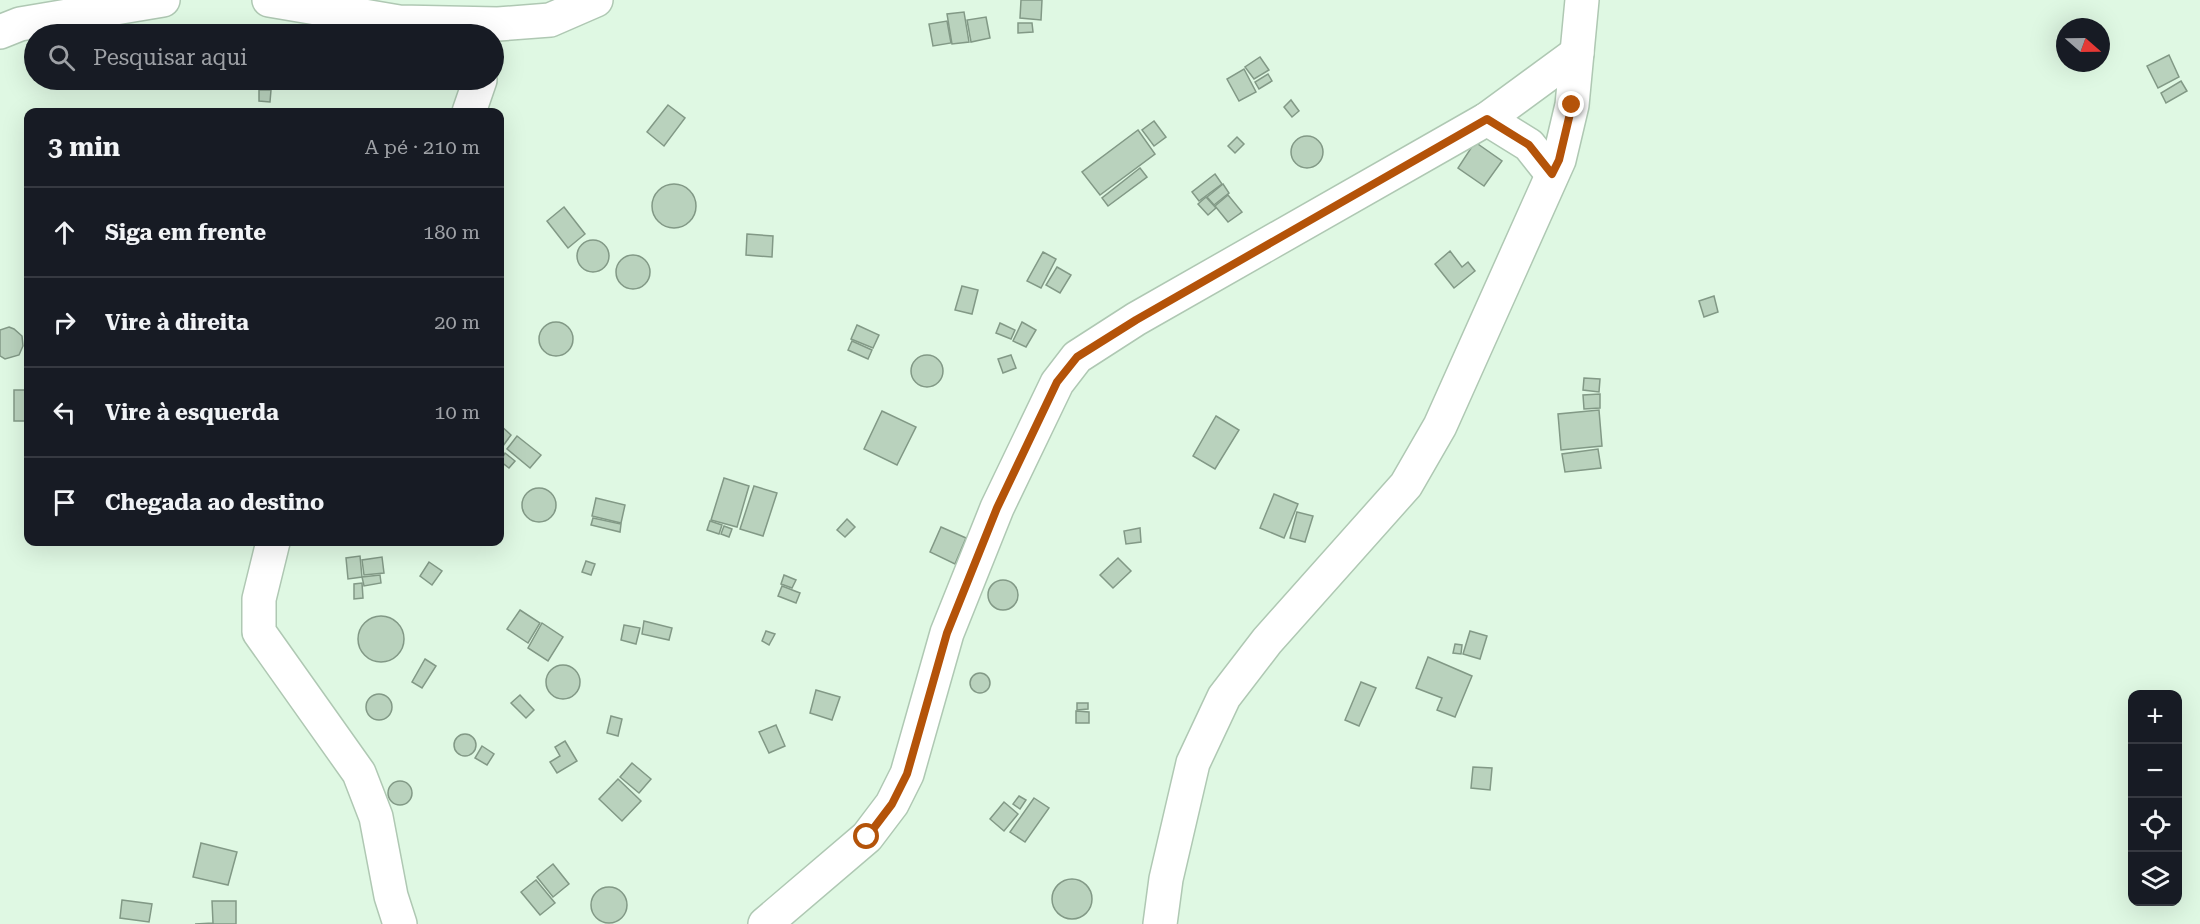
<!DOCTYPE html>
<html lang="pt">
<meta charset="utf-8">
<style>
body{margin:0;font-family:"Roboto Serif",serif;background:#20242c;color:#f1f3f6}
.controls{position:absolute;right:18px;bottom:18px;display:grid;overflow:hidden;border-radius:12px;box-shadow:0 6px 24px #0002}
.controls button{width:54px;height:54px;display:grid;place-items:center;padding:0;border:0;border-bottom:2px solid #363941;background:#171b24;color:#f1f3f6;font:30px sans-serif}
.compass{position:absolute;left:2056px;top:18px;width:54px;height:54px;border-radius:50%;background:#171b24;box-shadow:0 6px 24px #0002;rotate:110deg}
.stop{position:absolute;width:18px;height:18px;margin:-14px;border:4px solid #b45309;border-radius:50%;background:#fff}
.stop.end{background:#b45309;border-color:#fff;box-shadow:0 2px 6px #0008}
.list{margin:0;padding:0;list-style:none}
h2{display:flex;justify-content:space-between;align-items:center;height:78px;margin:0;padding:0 24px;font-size:26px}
h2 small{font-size:20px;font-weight:400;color:#9ea1a6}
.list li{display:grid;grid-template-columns:39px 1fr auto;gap:18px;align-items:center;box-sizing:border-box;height:90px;padding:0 24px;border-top:2px solid #363941}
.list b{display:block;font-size:22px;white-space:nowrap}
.list em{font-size:20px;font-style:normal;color:#9ea1a6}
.icon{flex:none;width:33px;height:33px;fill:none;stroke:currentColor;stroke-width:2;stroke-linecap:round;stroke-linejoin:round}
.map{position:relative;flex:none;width:2200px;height:924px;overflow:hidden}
.search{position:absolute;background:#171b24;box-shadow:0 6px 24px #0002;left:24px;top:24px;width:480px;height:66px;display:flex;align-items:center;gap:15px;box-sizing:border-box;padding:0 21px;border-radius:33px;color:#9ea1a6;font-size:22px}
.panel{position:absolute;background:#171b24;box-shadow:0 6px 24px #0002;left:24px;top:108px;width:480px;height:438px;border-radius:12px}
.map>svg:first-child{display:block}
.building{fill:#b9d2bd;stroke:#829986;stroke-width:1.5}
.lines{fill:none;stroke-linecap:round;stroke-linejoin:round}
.minor-casing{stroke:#afc8b3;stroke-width:36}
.minor{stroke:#fff;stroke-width:33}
.route{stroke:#b45309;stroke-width:8}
</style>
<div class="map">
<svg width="2200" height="924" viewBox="0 0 2200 924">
<rect width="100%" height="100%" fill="#dff8e3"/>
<g class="building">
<polygon points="1021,0 1042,0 1041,20 1020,18"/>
<polygon points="964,12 969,42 952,44 947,14"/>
<polygon points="986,17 990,38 971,42 967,20"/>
<polygon points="947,21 951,43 933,46 929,24"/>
<polygon points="1018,23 1032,23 1033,32 1018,33"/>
<polygon points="2169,55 2179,77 2158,88 2147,66"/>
<polygon points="1260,57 1269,70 1254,79 1245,67"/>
<polygon points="1244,69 1256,92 1239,101 1227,79"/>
<polygon points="1268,74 1272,81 1259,89 1255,82"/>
<polygon points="2181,81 2187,91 2166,103 2161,93"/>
<polygon points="259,90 271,90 270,102 259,101"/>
<polygon points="1291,100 1299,111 1292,117 1284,107"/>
<polygon points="668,105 685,118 664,146 647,132"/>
<polygon points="1154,121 1166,137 1154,146 1142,130"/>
<polygon points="1138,130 1155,154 1100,195 1082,172"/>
<circle cx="1307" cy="152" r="16"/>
<polygon points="1237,137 1244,144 1235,153 1228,146"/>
<polygon points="1475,142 1502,161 1484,186 1458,168"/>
<polygon points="1140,168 1147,177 1108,206 1102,198"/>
<polygon points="1215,174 1222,184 1199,201 1192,192"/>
<circle cx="674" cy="206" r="22"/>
<polygon points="1223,184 1229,193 1214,205 1207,197"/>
<polygon points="1228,195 1242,212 1228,222 1215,206"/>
<polygon points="1206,197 1216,208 1208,215 1198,204"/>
<polygon points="564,207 585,234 568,248 547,221"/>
<polygon points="747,234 773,236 772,257 746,255"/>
<circle cx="593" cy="256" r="16"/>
<polygon points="1450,251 1462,267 1468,262 1475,271 1454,288 1435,264"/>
<polygon points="1043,252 1056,259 1041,288 1027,281"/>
<circle cx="633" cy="272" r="17"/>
<polygon points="1057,267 1071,275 1060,293 1046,285"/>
<polygon points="962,286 978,290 972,314 955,310"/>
<polygon points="1714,296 1718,312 1704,317 1699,301"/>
<circle cx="556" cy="339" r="17"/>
<polygon points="1022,322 1036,330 1026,347 1013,341"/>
<polygon points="1000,323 1015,330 1011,339 996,333"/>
<polygon points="857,325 879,335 873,348 851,339"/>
<polygon points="9,327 14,329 22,336 23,346 19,355 5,359 0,356 0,330"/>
<polygon points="852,341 872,350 868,359 848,350"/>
<circle cx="927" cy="371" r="16"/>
<polygon points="1011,355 1016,368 1003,373 998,359"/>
<polygon points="1584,378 1600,379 1599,392 1583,390"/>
<rect x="14" y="390" width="14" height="31"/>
<polygon points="1600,394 1600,408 1584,409 1583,395"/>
<polygon points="1599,410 1602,446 1561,450 1558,414"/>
<polygon points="882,411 916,427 897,465 864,449"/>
<polygon points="1216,416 1239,430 1215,469 1193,456"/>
<polygon points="500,425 511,435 500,450"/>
<polygon points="517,436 541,455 530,468 507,449"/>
<polygon points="1598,449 1601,468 1565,472 1562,454"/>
<polygon points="505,453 515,461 509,468 500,461"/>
<polygon points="724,478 749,486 737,527 711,520"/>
<polygon points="754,486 777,493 763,536 740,529"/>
<circle cx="539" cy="505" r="17"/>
<polygon points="1274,494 1298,504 1284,538 1260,528"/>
<polygon points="596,498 625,505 621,523 592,516"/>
<polygon points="1297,512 1313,516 1305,542 1290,538"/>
<polygon points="593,518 621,524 620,532 591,525"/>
<polygon points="847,519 855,527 845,537 837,530"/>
<polygon points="710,521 722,525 719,534 707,530"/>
<polygon points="724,526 732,529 729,537 721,534"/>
<polygon points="941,527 966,538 955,564 930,552"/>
<polygon points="1140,528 1141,542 1126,544 1124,531"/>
<polygon points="360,556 362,577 348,579 346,558"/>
<polygon points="382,557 384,573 364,575 362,560"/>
<polygon points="1118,558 1131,571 1113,588 1100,575"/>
<polygon points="586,561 595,564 591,575 582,572"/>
<polygon points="429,562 442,571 432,585 420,576"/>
<polygon points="380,575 381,583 364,586 362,577"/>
<polygon points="784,575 796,580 792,588 781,584"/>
<circle cx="1003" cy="595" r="15"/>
<polygon points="362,583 363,598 354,599 354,584"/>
<polygon points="782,586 800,593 796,603 778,596"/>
<polygon points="520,610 540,623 528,643 507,629"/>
<circle cx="381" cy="639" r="23"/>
<polygon points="644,621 672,628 669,640 642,634"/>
<polygon points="542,623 563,637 548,661 528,648"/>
<polygon points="624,625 640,628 636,644 621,640"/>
<polygon points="766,631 775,634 769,645 762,641"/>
<polygon points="1470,631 1487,636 1480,659 1463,654"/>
<polygon points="1455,644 1462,645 1461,654 1453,653"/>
<polygon points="1428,657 1472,676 1455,717 1437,710 1442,698 1416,688"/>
<polygon points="425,659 436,666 422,688 412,682"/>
<circle cx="563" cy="682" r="17"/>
<circle cx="980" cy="683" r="10"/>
<polygon points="1361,682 1376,688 1359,726 1345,720"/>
<polygon points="816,690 840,697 832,720 810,713"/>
<circle cx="379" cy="707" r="13"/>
<polygon points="520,695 534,710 526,718 511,703"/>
<polygon points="1077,703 1088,703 1088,709 1077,710"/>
<polygon points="1076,711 1089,712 1089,723 1076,723"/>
<polygon points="611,716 622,719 618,736 607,733"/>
<polygon points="776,725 785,746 769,753 759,732"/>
<circle cx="465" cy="745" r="11"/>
<polygon points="565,741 577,761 557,773 550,762 560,756 555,747"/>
<polygon points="482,746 494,754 487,765 475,758"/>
<polygon points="632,763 651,779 639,793 620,777"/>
<polygon points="1473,767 1492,768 1490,790 1471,788"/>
<polygon points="618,779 641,801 622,821 599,799"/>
<circle cx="400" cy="793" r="12"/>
<polygon points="1019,796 1026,800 1020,809 1013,804"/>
<polygon points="1034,798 1049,808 1025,842 1010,832"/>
<polygon points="1004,802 1018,814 1004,831 990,819"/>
<polygon points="201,843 237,852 228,885 193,877"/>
<polygon points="553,864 569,884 553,897 537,877"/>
<circle cx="1072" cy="899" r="20"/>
<polygon points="536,880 555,903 540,915 521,892"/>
<circle cx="609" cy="905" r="18"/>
<polygon points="122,900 152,904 149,922 120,918"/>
<polygon points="212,901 236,901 236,924 195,924 213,923"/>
</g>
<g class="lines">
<g class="minor-casing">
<g id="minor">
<polyline points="269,0 399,22 498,24 550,20 596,0"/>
<polyline points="0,32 20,24 163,0"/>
<polyline points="469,112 480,80"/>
<polyline points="1487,119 1529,145 1552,174"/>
<polyline points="273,542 259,599 259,632 359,773 376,817 391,896 400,924"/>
<polyline points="765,924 867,837 892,804 907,774 947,633 997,508 1057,383 1077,357 1136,319 1487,119 1577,53"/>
<polyline points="1160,924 1166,879 1193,763 1224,697 1267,641 1406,485 1440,426 1559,160 1572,105 1582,0"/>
</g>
</g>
<use href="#minor" class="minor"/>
</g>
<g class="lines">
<polyline class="route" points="867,837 892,804 907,774 947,633 997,508 1057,382 1077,357 1136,320 1487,119 1529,145 1552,174 1559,160 1572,105"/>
</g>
</svg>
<div class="controls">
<button>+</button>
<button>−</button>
<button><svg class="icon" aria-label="locate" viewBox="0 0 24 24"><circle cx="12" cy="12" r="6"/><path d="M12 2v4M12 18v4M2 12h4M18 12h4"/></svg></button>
<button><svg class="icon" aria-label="layers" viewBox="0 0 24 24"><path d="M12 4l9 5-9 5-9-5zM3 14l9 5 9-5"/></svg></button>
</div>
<svg class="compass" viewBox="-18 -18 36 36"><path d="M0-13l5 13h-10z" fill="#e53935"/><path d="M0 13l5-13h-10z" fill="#9ea1a6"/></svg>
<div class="stop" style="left:867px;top:837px"></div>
<div class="stop end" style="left:1572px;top:105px"></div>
<div class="search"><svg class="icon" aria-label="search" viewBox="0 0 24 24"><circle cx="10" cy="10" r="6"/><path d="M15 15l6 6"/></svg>Pesquisar aqui</div>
<section class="panel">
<h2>3 min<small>A pé · 210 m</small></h2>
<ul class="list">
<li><svg class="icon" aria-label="ahead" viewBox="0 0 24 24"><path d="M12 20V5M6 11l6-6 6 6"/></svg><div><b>Siga em frente</b></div><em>180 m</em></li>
<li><svg class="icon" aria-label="right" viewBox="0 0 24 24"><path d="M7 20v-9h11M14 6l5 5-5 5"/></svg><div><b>Vire à direita</b></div><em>20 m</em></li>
<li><svg class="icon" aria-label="left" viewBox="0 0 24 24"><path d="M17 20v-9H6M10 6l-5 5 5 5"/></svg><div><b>Vire à esquerda</b></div><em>10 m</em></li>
<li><svg class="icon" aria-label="arrive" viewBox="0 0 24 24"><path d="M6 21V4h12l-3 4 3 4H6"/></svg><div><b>Chegada ao destino</b></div></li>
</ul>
</section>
</div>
